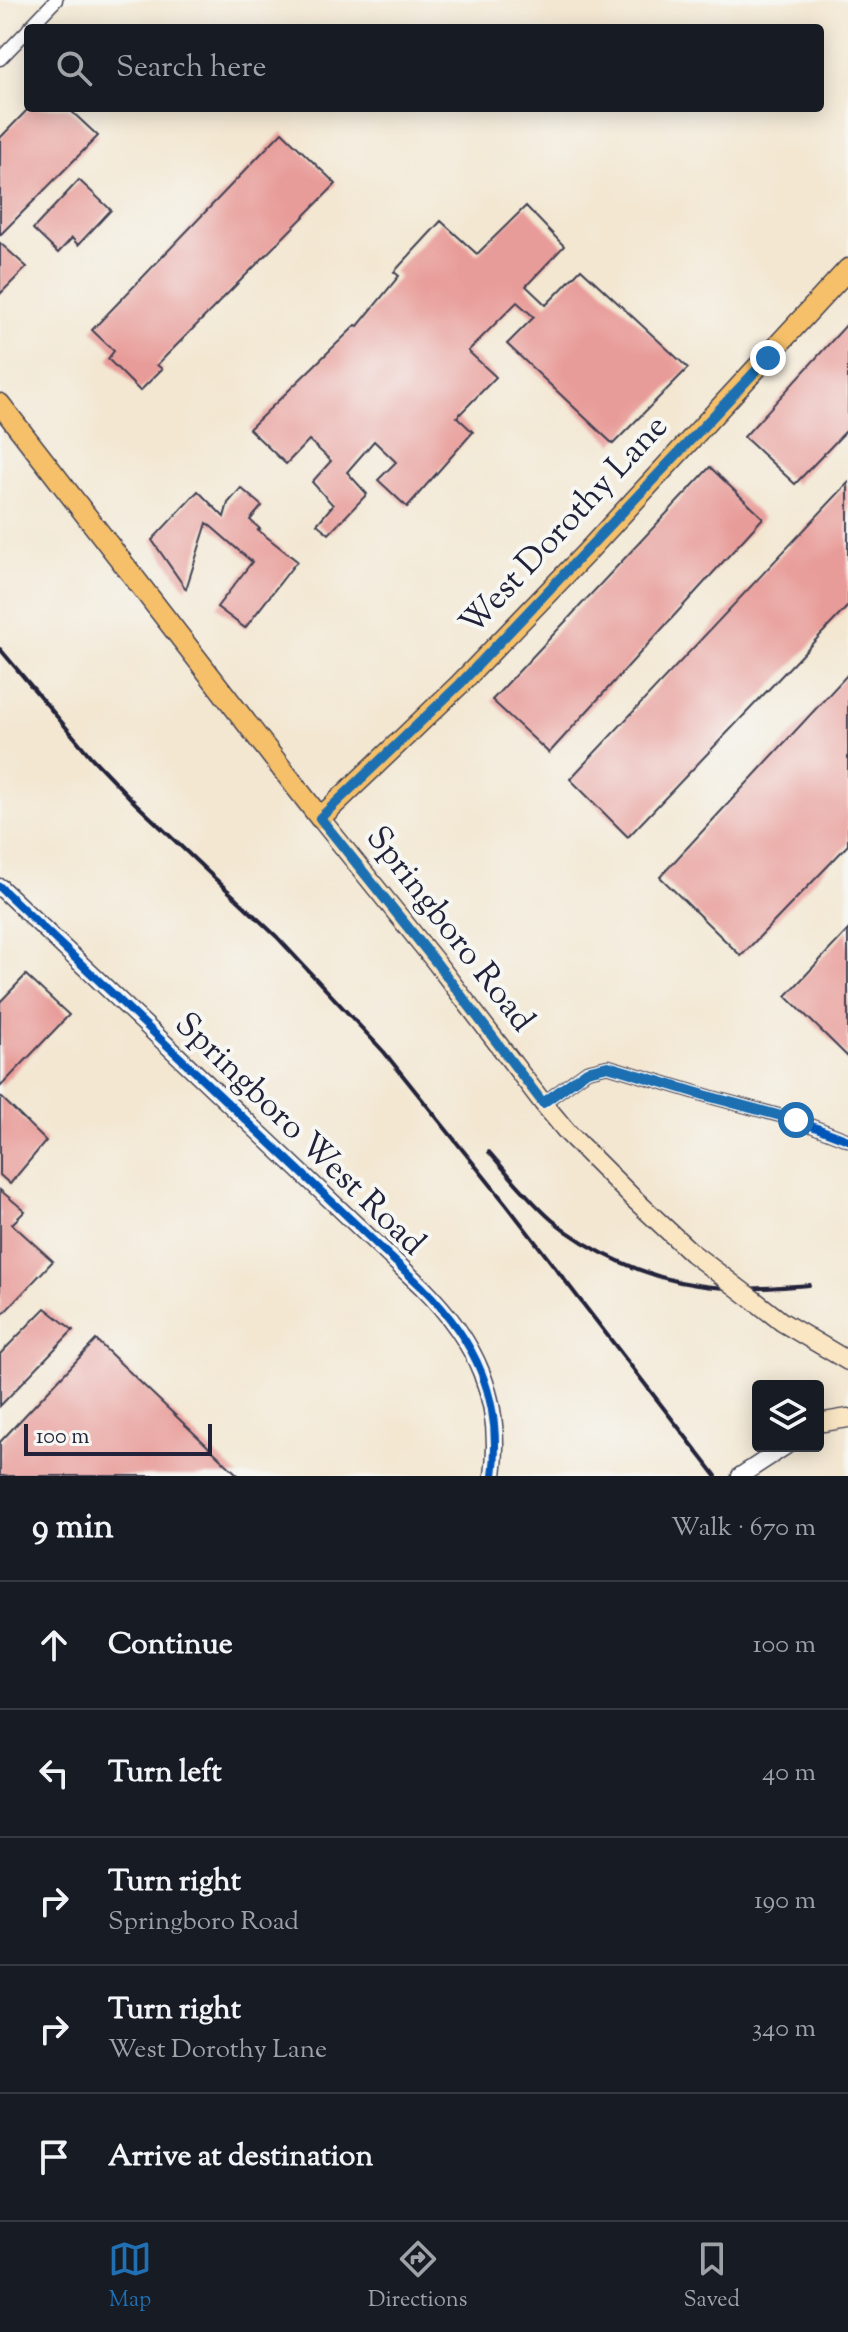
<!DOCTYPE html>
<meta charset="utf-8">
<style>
body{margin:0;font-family:"Sorts Mill Goudy",serif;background:#242831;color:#f1f3f6}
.controls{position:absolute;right:24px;bottom:24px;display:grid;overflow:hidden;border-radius:8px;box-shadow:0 4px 20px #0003}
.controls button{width:72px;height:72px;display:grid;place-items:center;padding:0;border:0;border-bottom:2px solid #363941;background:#171b24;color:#f1f3f6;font:40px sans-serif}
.scale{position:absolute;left:24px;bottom:20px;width:188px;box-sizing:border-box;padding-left:8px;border:4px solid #22223b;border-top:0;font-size:22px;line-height:28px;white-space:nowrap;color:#22223b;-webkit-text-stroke:6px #f6f6f2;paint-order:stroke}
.stop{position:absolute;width:24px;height:24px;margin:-18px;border:6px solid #1f6fb2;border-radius:50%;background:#fff}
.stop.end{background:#1f6fb2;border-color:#fff;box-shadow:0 2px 8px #0008}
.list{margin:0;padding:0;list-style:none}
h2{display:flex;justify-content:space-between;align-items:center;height:104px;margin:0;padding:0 32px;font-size:34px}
h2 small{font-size:26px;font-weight:400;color:#9ea1a6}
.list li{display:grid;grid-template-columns:52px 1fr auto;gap:24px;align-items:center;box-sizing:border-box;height:128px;padding:0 32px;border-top:2px solid #363941}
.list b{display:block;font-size:30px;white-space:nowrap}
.list p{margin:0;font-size:26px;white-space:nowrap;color:#9ea1a6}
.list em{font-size:26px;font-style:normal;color:#9ea1a6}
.icon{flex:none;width:44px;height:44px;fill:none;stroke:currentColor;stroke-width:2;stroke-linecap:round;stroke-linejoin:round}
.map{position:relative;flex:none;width:848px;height:1476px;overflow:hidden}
.search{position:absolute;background:#171b24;box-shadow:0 4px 20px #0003;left:24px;right:24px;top:24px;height:88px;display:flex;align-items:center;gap:20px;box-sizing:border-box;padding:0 28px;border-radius:8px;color:#9ea1a6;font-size:30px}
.sheet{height:744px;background:#171b24}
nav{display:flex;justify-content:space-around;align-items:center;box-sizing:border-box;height:112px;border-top:2px solid #363941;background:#171b24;font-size:22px;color:#9ea1a6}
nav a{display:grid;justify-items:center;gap:4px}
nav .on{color:#1f6fb2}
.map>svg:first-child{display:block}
.building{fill:#e89c99}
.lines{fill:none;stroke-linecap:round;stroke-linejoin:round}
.minor-casing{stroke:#414052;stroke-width:15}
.tertiary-casing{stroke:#414052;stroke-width:19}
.secondary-casing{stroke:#414052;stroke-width:21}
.primary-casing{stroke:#414052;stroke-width:23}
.minor{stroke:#fff;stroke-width:12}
.tertiary{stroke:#fff;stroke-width:16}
.secondary{stroke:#fbe6c4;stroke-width:18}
.primary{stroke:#f6c06b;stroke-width:20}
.rail{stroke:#22223b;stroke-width:4}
.secondary-bridge-casing{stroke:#414052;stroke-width:21;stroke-linecap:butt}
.secondary-bridge{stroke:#fbe6c4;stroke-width:18}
.cycleway-casing{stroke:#f6f6f2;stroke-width:13}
.cycleway{stroke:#0057b8;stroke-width:8}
.route{stroke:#1f6fb2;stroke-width:10}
.labels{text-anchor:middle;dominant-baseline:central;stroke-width:8;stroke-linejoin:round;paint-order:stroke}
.street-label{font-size:34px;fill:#22223b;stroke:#f6f6f2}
</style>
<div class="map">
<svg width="848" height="1476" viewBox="0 0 848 1476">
<rect width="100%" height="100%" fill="#f6f6f2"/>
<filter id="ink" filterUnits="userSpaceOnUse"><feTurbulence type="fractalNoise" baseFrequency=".0125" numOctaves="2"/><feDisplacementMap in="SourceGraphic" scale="16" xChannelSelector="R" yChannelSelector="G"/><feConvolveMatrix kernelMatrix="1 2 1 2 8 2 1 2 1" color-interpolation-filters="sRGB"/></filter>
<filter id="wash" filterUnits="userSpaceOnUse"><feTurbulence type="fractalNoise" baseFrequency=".006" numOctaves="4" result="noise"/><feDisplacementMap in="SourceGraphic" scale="32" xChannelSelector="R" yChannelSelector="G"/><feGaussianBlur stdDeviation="1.8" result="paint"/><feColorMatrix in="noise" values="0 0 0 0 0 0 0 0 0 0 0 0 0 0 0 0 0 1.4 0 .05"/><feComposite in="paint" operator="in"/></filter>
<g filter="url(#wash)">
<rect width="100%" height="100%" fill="#f3e7d2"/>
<g id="blocks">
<g class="building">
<polygon points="29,108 68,108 98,136 0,235 0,138"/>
<polygon points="282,132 336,184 157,365 162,369 140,391 108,359 114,351 92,330"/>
<polygon points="79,180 111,210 78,245 72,238 58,253 33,229"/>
<polygon points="526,206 564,246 526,286 546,305 581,269 688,368 613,444 507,344 534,317 517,302 468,351 496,377 457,417 473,432 407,507 378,480 396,462 374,441 347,472 367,494 329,534 317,524 333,505 312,482 331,461 309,440 286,464 249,429 356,325 358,326 399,276 394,272 441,221 477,254"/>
<polygon points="0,243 27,267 0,294"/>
<polygon points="848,323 848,429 795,484 744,437"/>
<polygon points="710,467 763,518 549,753 492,700"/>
<polygon points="848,483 848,606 628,837 570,779"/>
<polygon points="241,488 262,506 250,520 260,529 258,530 297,561 245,628 217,607 252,562 207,523 186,589 152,540 198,491 224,517 228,503"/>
<polygon points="848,674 848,845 741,956 660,877"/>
<polygon points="848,930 848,1057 786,996"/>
<polygon points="26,975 69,1015 0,1087 0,1002"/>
<polygon points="0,1096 46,1141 10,1184 0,1175"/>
<polygon points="0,1190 25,1211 12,1224 53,1261 0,1317"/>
<polygon points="45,1308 73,1330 0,1406 0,1354"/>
<polygon points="96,1340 239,1476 0,1476 0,1442"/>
</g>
</g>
</g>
<g filter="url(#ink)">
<use href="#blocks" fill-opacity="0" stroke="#414052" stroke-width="2"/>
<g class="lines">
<g class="minor-casing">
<g id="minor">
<polyline points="29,28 56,0"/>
<polyline points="0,59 28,30"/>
<polyline points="543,1103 587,1071 608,1066 711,1097 796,1120 848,1140"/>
</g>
</g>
<g class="tertiary-casing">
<g id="tertiary">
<path d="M 0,887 L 422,1287 C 476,1341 503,1399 493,1476"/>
<polyline points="740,1476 786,1446"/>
</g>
</g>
<g class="secondary-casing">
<g id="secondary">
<polyline points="320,818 435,961 543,1103 568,1133 634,1199"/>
<polyline points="755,1301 782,1322 848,1361"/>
<polyline points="824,1422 848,1418"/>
</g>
</g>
<g class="primary-casing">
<polyline id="primary" points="0,404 320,818 460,684 586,553 848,269"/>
</g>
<use href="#minor" class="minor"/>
<use href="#tertiary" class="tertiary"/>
<use href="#secondary" class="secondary"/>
<use href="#primary" class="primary"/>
<g class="rail">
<polyline points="0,649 91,757 135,803 277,937 384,1052 506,1204 716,1476"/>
<path d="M 489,1152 C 509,1175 529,1200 552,1220 C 590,1252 648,1278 697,1285 C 734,1291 772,1288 809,1285"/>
</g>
<g class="secondary-bridge-casing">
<polyline id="secondary-bridge" points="634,1199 692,1253 755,1301"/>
</g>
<use href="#secondary-bridge" class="secondary-bridge"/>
<g class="cycleway-casing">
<g id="cycleway">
<path d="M 0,887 L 422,1287 C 476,1341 503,1399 493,1476"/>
<polyline points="543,1103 587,1071 608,1066 711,1097 796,1120 848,1140"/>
</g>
</g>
<use href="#cycleway" class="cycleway"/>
</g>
</g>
<g class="lines" filter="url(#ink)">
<polyline class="route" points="768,358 460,684 320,818 435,961 543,1103 587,1071 608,1066 711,1097 796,1120"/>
</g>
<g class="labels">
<g class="street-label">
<text transform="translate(565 526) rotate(-47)">West Dorothy Lane</text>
<text transform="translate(449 930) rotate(52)">Springboro Road</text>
<text transform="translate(299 1135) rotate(44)">Springboro West Road</text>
</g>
</g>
</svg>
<div class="controls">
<button><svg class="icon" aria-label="layers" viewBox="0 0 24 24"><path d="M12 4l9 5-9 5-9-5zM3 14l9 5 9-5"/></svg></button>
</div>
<div class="scale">100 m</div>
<div class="stop" style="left:796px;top:1120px"></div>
<div class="stop end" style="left:768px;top:358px"></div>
<div class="search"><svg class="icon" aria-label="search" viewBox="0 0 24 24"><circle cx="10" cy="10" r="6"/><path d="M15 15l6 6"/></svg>Search here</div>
</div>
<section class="sheet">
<h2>9 min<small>Walk · 670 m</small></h2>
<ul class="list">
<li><svg class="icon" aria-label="ahead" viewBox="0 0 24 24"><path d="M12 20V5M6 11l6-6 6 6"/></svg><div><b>Continue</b></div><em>100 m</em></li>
<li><svg class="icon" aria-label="left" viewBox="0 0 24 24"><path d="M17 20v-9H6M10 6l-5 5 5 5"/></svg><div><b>Turn left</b></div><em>40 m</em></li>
<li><svg class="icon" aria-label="right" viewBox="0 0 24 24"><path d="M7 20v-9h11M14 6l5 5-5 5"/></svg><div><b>Turn right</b><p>Springboro Road</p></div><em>190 m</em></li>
<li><svg class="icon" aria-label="right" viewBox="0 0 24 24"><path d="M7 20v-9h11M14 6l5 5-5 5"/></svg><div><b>Turn right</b><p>West Dorothy Lane</p></div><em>340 m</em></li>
<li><svg class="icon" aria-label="arrive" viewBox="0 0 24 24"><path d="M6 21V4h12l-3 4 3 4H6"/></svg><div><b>Arrive at destination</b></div></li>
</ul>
</section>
<nav>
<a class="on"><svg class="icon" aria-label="map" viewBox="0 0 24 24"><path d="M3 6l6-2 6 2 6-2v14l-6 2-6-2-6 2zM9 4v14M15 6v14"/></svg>Map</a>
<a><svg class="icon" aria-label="directions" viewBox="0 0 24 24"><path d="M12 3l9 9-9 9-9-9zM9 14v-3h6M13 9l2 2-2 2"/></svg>Directions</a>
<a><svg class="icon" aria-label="saved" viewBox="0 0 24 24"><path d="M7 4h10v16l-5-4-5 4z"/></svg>Saved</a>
</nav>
